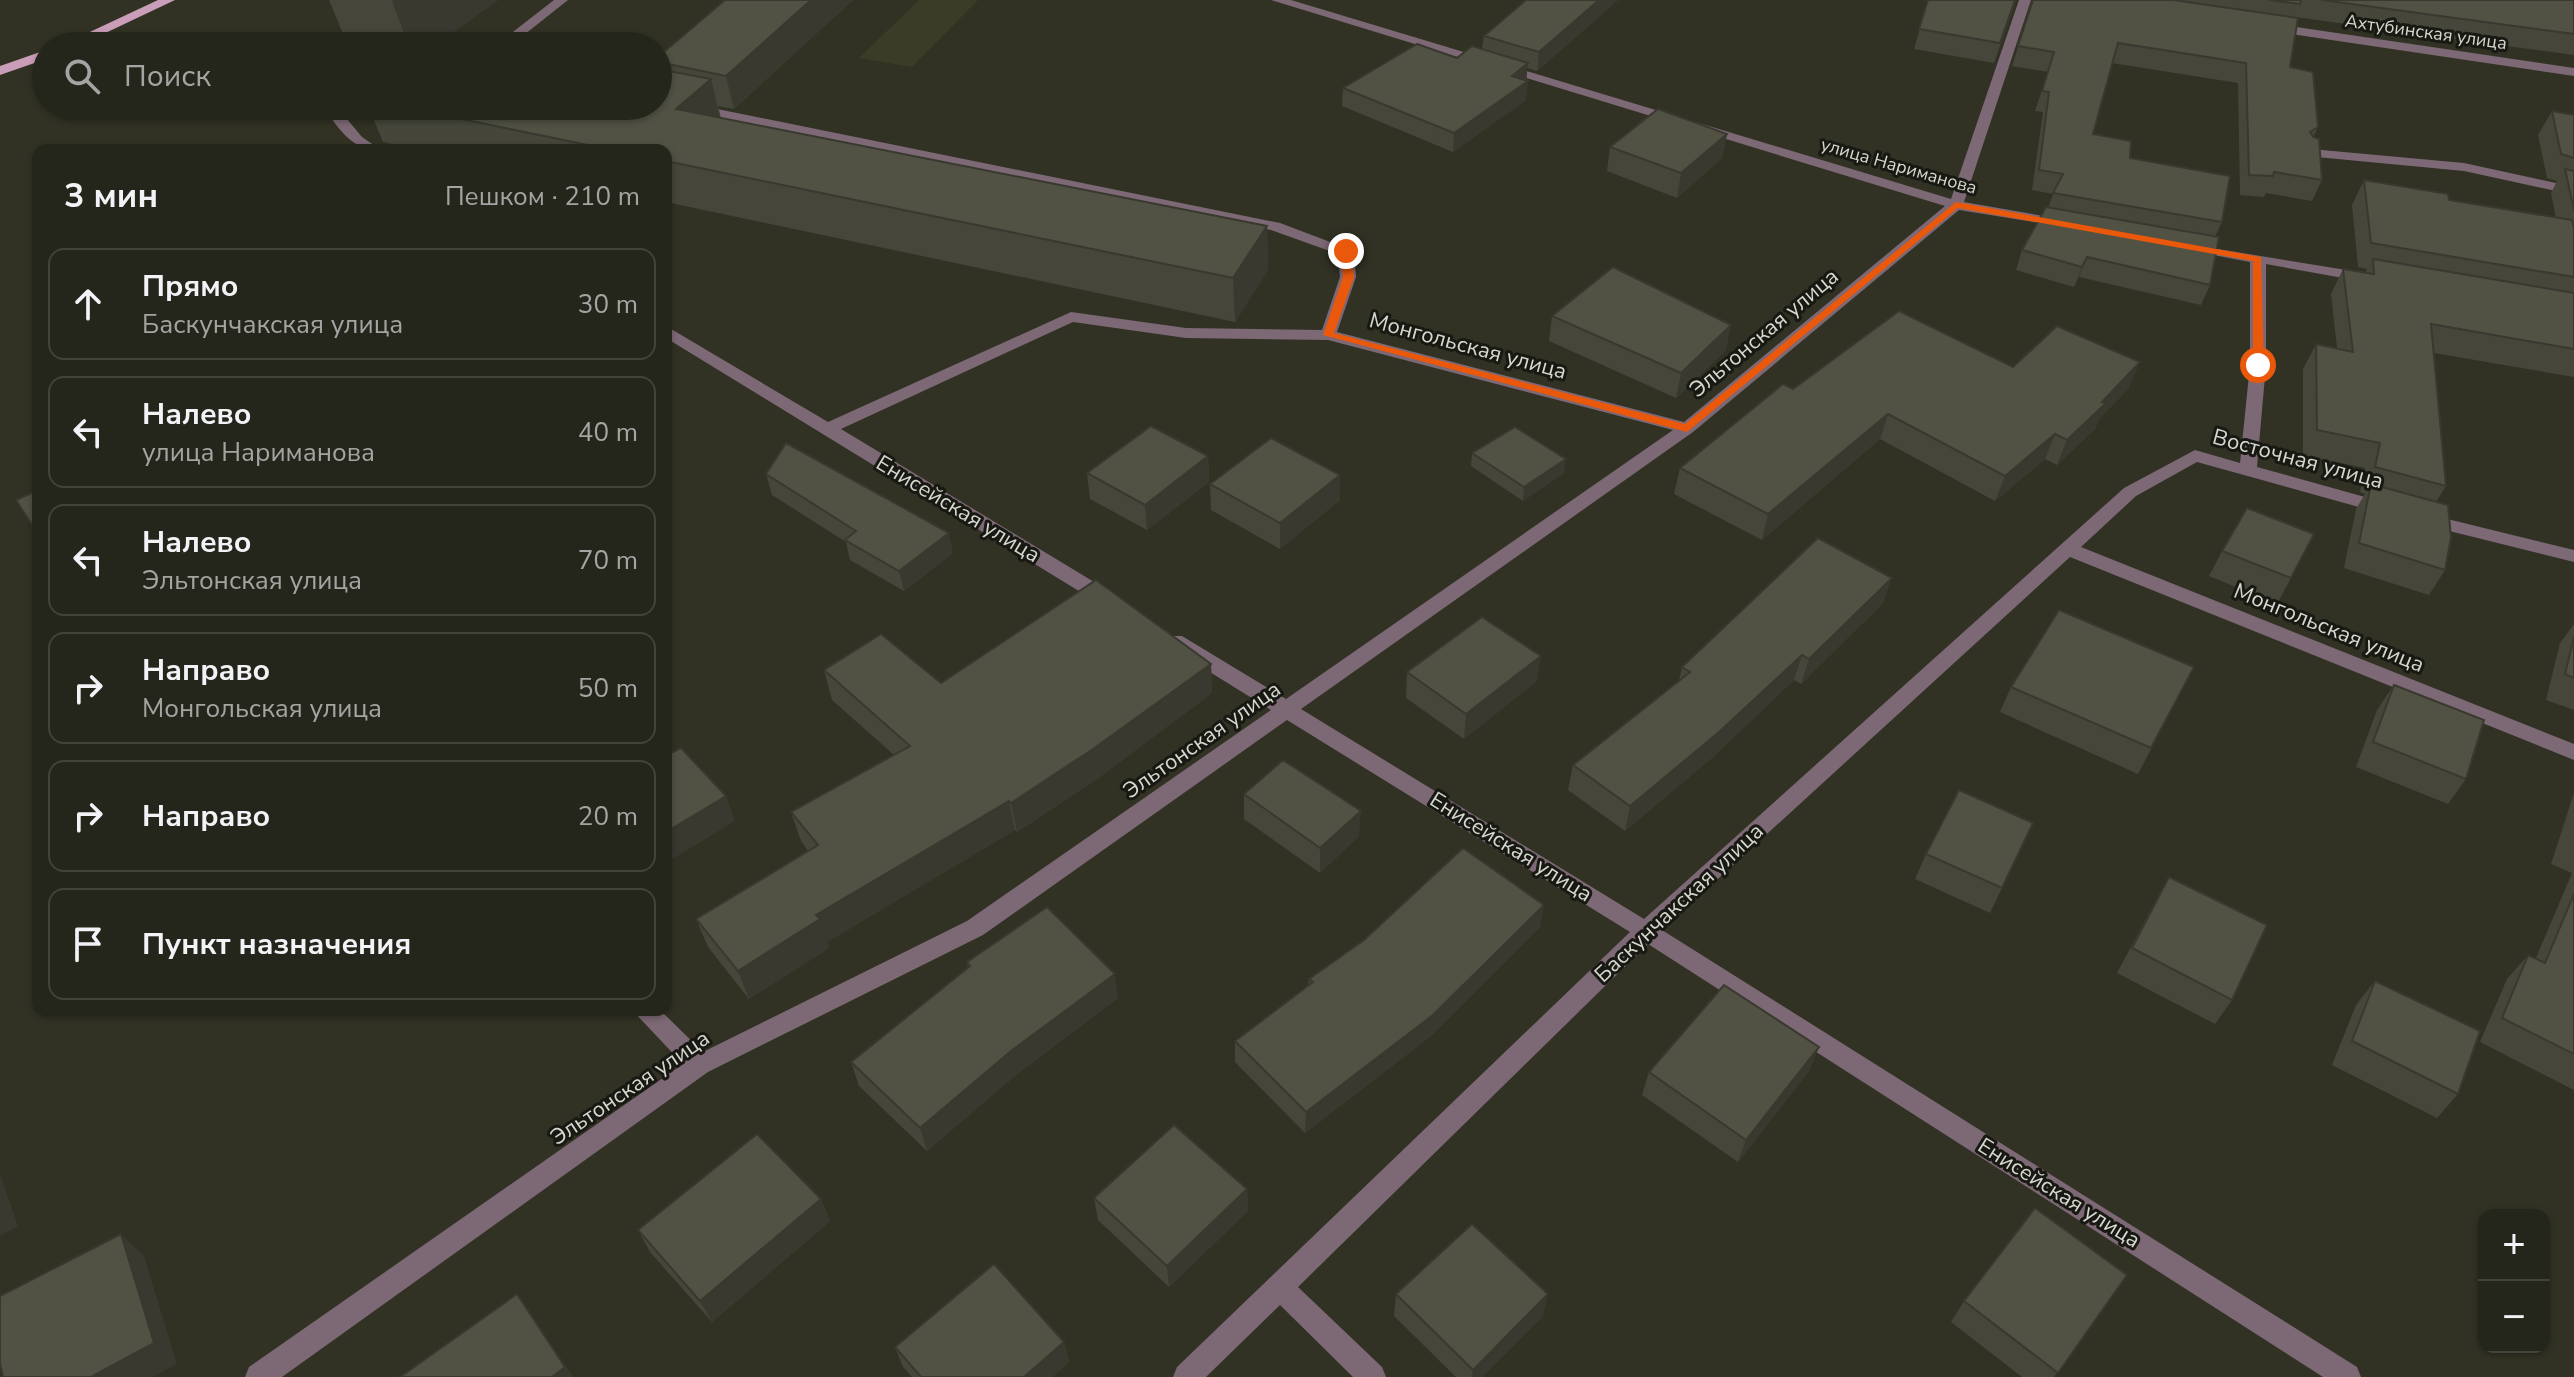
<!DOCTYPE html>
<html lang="ru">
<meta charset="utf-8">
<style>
body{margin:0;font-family:"Nunito Sans",sans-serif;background:#2d2e24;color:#f1f3f6}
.controls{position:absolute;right:24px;bottom:24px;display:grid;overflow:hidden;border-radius:16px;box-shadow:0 2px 6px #0004}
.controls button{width:72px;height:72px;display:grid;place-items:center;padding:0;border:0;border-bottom:2px solid #42433a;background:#25261b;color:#f1f3f6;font:40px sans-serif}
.stop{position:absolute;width:24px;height:24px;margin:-18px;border:6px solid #ea580c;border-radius:50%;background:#fff}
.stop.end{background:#ea580c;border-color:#fff;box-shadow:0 2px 8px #0008}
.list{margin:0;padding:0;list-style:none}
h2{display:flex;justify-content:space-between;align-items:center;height:104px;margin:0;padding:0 32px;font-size:34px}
h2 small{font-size:26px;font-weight:400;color:#a3a5a3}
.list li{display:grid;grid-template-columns:52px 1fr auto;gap:24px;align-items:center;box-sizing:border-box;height:112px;margin:0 16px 16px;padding:0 16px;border:2px solid #42433a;border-radius:16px}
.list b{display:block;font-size:30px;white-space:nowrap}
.list p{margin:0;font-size:26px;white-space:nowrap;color:#a3a5a3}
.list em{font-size:26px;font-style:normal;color:#a3a5a3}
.icon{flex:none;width:44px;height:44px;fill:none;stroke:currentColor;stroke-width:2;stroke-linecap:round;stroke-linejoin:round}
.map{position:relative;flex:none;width:2574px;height:1377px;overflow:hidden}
.search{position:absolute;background:#25261b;box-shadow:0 2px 6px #0004;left:32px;top:32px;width:640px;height:88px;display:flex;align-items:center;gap:20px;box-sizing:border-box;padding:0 28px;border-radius:44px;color:#a3a5a3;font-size:30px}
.panel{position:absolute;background:#25261b;box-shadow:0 2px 6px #0004;left:32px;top:144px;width:640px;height:872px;border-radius:16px}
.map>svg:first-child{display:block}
.built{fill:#3a3c28}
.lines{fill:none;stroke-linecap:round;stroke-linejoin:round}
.minor{fill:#7d6875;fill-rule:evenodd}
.major{fill:#ca9eb8;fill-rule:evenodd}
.wall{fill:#46473a}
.shaded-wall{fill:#393930}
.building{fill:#515244;stroke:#393930;stroke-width:2}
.route{fill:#ea580c}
.labels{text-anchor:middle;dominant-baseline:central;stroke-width:6;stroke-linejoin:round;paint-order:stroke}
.far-street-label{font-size:18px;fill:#d6d7cf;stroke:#181913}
.street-label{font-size:22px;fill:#d6d7cf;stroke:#181913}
</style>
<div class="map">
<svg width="2574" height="1377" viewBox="0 0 2574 1377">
<rect width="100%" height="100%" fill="#313224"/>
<polygon class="built" points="919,0 978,0 912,67 859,58"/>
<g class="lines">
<g class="minor">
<polygon points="554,0 568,0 510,46 495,46"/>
<polygon points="1271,0 1291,0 1951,199 2019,0 2031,0 1964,202 2066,220 2071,222 2071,228 1959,210 1693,432 1301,709 1644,919 2124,488 2195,450 2240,463 2250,365 2250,262 2187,250 2187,244 2371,274 2371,280 2365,282 2266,264 2266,365 2257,467 2390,504 2393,508 2390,512 2384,514 2197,462 2136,496 2081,547 2574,744 2574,760 2070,557 1662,930 2357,1367 2361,1377 2323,1377 1648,944 1298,1287 1382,1367 1386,1377 1353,1377 1280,1305 1206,1377 1173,1377 1177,1367 1630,932 1287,720 983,935 708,1072 282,1377 245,1377 249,1367 683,1064 632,1010 660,1010 703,1052 967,921 1271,710 1168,646 1165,641 1168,636 1182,636 1286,699 1673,430 1328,340 1186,338 1073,322 841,429 1114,594 1117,599 1107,606 1100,604 666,338 666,326 828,422 1071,312 1186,328 1322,330 1340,277 1338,254 1271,230 658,105 658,97 1280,223 1354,251 1356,277 1337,332 1684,422 1945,206"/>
<polygon points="2269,23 2574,68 2574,76 2264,30 2264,24"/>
<polygon points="93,32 134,43 136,46 114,46 88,39 88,33"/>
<path d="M 322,106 L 336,106 L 362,137 L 381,150 C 350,150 340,129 322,106 Z"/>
<polygon points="2311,149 2464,163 2574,187 2574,195 2464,171 2306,156 2304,153"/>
<polygon points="2423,513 2574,550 2574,562 2417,523 2414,519"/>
</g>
<g class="major">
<polygon points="158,0 175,0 78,46 60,46"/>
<polygon points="46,50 46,59 0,75 0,66"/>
</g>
</g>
<g class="wall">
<polygon points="329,0 498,0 434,46 348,46"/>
<polygon points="725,0 853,0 734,109 718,106 721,118 1267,226 1268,270 1235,322 666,202 666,150 422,150 383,142 368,106 658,106 658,57"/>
<polygon points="1526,0 1618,0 1537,71 1527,68 1526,100 1453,152 1342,106 1343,88 1457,58 1482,49 1484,36"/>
<polygon points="1928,0 2016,0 1994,63 1914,49"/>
<polygon points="2033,0 2574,0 2574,55 2295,17 2290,67 2318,127 2313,137 2322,180 2312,201 2266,193 2264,197 2240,195 2238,83 2112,63 2093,134 2130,158 2222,222 2215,237 2210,285 2201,305 2079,277 2074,287 2016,270 2022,250 2048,208 2053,194 2032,190 2043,112 2035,111 2048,72 2012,66"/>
<polygon points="2552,111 2574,115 2574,377 2434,353 2446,486 2436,502 2445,570 2429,595 2344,568 2356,509 2365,494 2360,492 2365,468 2303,455 2303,369 2316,344 2337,348 2331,294 2343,269 2366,272 2367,269 2358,267 2352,205 2364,180 2449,200 2556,218 2551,193 2557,181 2547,178 2538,135"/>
<polygon points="1727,134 1722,158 1677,198 1607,171 1610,147"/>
<polygon points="1552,316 1726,350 1676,398 1549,341"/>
<polygon points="2013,367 2129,388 2099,419 2095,429 2057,465 2045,459 1995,501 1880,439 1762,540 1674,494 1680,468 1793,389"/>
<polygon points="1472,453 1564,473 1523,501 1471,466"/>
<polygon points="1208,456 1209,482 1147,530 1090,499 1087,473"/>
<polygon points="766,474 953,553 904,591 850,560 846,542 772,495"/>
<polygon points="1340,475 1340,500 1280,549 1211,510 1210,484"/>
<polygon points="2222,551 2291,578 2277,604 2209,576"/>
<polygon points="1883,603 1801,684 1794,680 1713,757 1625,831 1568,790 1573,765 1679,681 1682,667"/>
<polygon points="2574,624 2574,710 2546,700 2560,643"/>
<polygon points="1211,664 1212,693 1097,779 1017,832 1015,830 827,942 829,948 749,999 708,947 696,919 808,851 801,841 791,812 894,755 832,700 824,670 941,683"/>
<polygon points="2194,667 2138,774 2000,712 2011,687"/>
<polygon points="1407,672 1537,681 1464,739 1406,698"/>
<polygon points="2394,685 2466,779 2448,804 2356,767 2377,710"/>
<polygon points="2574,793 2574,1090 2480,1042 2507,979 2528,955 2536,958 2572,873 2551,864"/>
<polygon points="1244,794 1359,836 1320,873 1244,819"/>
<polygon points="2033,823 1990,913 1915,879 1926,854"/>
<polygon points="2169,877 2232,1000 2215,1024 2117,973 2155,902"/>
<polygon points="1544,905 1540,927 1431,1036 1305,1133 1235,1062 1235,1041 1308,986 1309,979"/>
<polygon points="967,962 1118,998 1016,1075 927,1151 859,1086 851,1062 968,968"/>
<polygon points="2375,981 2458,1094 2437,1118 2332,1065 2356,1005"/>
<polygon points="1819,1047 1809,1071 1738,1162 1642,1095 1649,1072"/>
<polygon points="1247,1189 1248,1211 1169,1287 1098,1220 1094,1198"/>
<polygon points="821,1199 830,1221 712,1322 650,1252 638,1230"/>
<polygon points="2127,1275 2054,1377 2022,1377 1951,1322 1964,1301"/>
<polygon points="1396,1294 1543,1316 1482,1377 1456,1377 1394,1316"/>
<polygon points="1064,1342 1069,1362 1052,1377 912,1377 903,1367 895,1347"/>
</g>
<g class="shaded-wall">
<polygon points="394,0 498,0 434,46 409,46 392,1"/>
<polygon points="811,0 853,0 734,109 726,76"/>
<polygon points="1599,0 1618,0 1537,71 1539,52"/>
<polygon points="1528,63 1526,81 1528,81 1526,100 1453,152 1454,133"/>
<polygon points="711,79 721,121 676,109"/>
<polygon points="1727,134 1722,158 1677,198 1681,173"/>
<polygon points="1267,226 1268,270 1235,322 1233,278"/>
<polygon points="2087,257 2079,277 2074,287 2082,267"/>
<polygon points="1731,325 1726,350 1676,398 1681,373"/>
<polygon points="2140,362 2129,388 2099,419 2095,429 2057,465 2067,440"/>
<polygon points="1888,414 1880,439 1762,540 1768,514"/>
<polygon points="2055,434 2045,459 1995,501 2005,476"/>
<polygon points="1208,456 1209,482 1147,530 1145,505"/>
<polygon points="1566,459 1564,473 1523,501 1524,487"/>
<polygon points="1340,475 1340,500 1280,549 1280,523"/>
<polygon points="949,533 953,553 904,591 899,571"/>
<polygon points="1892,578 1883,603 1801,684 1809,659"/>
<polygon points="1802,655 1794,680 1713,757 1625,831 1630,806"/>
<polygon points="1541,656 1537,681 1464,739 1466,714"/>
<polygon points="1211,664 1212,693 1097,779 1017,832 1011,803"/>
<polygon points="726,796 735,821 666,863 666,832"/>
<polygon points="1009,801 1015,830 827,942 829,948 749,999 738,971 816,915"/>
<polygon points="1361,811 1359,836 1320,873 1320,848"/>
<polygon points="1544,905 1540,927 1431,1036 1305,1133 1306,1112"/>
<polygon points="1115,974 1118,998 1016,1075 927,1151 920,1128 1011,1051"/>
<polygon points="1819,1047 1809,1071 1738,1162 1746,1140"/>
<polygon points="0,1174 18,1226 0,1236"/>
<polygon points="1247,1189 1248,1211 1169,1287 1167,1266"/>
<polygon points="821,1199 830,1221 712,1322 700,1301"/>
<polygon points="121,1234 144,1256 177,1364 153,1377 91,1377"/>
<polygon points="517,1294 532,1315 573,1377 552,1377"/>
<polygon points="1548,1294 1543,1316 1482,1377 1472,1377 1473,1370"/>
<polygon points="1064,1342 1069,1362 1052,1377 1024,1377"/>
</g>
<g class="building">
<polygon points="725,0 811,0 726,76 658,62 658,57"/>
<polygon points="1526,0 1599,0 1539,52 1484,36"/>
<polygon points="1928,0 2015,0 2000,43 1919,29"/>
<polygon points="2033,0 2173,0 2298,18 2290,67 2313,72 2318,127 2310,132 2313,137 2319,139 2322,180 2274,172 2273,176 2249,175 2246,63 2118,43 2093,134 2131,141 2130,158 2230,176 2222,222 2053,193 2063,174 2039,170 2049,92 2042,91 2054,52 2018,46"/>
<polygon points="2269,0 2301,0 2300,4"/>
<polygon points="2322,0 2574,0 2574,34"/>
<polygon points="1417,44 1457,58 1472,46 1528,63 1512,76 1528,81 1454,133 1343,88"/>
<polygon points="658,69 711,79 676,109 1267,226 1233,278 666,161 666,150 612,150 398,106 658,106"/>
<polygon points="1658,109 1727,134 1681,173 1610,147"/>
<polygon points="2552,111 2574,115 2574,158 2561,154"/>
<polygon points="2565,169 2574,171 2574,210"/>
<polygon points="2364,180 2448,194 2449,200 2572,220 2574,228 2574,277 2371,243"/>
<polygon points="2046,207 2219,237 2210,285 2087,257 2082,267 2022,250"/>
<polygon points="2373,259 2574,293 2574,349 2431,324 2446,486 2375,467 2380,443 2317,430 2316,344 2353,352 2343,269 2374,274"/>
<polygon points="1613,267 1731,325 1681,373 1552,316"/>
<polygon points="1899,311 2013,367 2057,326 2140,362 2102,402 2106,403 2067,440 2055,434 2005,476 1888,414 1768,514 1680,468 1783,384 1793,389"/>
<polygon points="1151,426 1208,456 1145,505 1087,473"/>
<polygon points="1515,427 1566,459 1524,487 1472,453"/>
<polygon points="1271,438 1340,475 1280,523 1210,484"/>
<polygon points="786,443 949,533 899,571 845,540 856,531 766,474"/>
<polygon points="2371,484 2448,505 2451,538 2445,570 2359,543"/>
<polygon points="38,490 38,534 16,500"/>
<polygon points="2247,508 2314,534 2291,578 2222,551"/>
<polygon points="1818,538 1892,578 1809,659 1802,655 1719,732 1630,806 1573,765 1690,672 1682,667"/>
<polygon points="1096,580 1211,664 1093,749 1011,803 1009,801 816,915 820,919 738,971 696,919 818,845 791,812 910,746 824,670 881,634 941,683"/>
<polygon points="2059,610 2194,667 2151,748 2011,687"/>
<polygon points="1482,617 1541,656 1466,714 1407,672"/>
<polygon points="2574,637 2574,678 2565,674"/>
<polygon points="2394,685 2484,720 2466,779 2373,742"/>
<polygon points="666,746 673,752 681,748 726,796 666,832"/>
<polygon points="1283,760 1361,811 1320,848 1244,794"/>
<polygon points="1959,790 2033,823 2002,888 1926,854"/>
<polygon points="1463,848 1544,905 1433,1015 1306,1112 1235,1041 1313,982 1309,979 1364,940"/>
<polygon points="2169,877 2267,925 2232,1000 2132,948"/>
<polygon points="2574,894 2574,1054 2502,1018 2528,955 2545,963"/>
<polygon points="1047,907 1115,974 1011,1051 920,1128 851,1062 970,966 967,962"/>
<polygon points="2375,981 2480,1031 2458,1094 2352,1041"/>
<polygon points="1724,985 1819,1047 1746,1140 1649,1072"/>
<polygon points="1174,1125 1247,1189 1167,1266 1094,1198"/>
<polygon points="757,1134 821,1199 700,1301 638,1230"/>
<polygon points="2035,1208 2127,1275 2058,1373 1964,1301"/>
<polygon points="1472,1224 1548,1294 1473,1370 1396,1294"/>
<polygon points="121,1234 154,1343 91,1377 3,1377 0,1363 0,1296"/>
<polygon points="994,1264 1064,1342 1024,1377 921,1377 895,1347"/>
<polygon points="517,1294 565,1367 552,1377 400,1377"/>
</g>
<polygon class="route" points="1956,202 2261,257 2264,365 2258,368 2253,365 2253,261 1958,208 1687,432 1323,335 1343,277 1341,251 1346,248 1351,251 1354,277 1334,333 1685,424"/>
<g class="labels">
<g class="far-street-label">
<text transform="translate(2426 32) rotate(8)">Ахтубинская улица</text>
<text transform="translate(1899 166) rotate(16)">улица Нариманова</text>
</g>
<g class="street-label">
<text transform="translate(1764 333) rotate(-40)">Эльтонская улица</text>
<text transform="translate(1468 346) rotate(15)">Монгольская улица</text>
<text transform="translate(2298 459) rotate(15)">Восточная улица</text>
<text transform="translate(958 509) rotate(31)">Енисейская улица</text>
<text transform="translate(2329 628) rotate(22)">Монгольская улица</text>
<text transform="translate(1202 740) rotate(-35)">Эльтонская улица</text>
<text transform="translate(1511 847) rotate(32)">Енисейская улица</text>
<text transform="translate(1679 903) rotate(-43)">Баскунчакская улица</text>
<text transform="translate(630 1088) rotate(-34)">Эльтонская улица</text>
<text transform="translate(2059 1193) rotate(32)">Енисейская улица</text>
</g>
</g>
</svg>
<div class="controls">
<button>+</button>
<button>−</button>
</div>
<div class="stop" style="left:2258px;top:365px"></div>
<div class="stop end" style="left:1346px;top:251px"></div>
<div class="search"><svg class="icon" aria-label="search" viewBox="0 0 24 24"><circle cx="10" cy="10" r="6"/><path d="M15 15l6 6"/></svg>Поиск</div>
<section class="panel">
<h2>3 мин<small>Пешком · 210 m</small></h2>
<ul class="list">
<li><svg class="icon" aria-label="ahead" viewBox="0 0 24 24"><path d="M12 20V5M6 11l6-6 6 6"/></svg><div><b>Прямо</b><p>Баскунчакская улица</p></div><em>30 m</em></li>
<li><svg class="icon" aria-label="left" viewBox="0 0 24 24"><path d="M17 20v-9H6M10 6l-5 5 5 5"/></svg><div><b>Налево</b><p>улица Нариманова</p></div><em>40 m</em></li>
<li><svg class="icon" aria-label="left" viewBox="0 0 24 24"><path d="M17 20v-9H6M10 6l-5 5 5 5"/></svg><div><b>Налево</b><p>Эльтонская улица</p></div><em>70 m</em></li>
<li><svg class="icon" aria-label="right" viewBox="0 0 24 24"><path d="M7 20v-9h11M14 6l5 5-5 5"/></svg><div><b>Направо</b><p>Монгольская улица</p></div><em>50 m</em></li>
<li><svg class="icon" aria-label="right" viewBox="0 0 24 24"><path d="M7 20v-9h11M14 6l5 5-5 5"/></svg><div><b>Направо</b></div><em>20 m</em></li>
<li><svg class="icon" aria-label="arrive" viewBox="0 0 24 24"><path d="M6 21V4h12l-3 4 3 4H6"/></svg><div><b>Пункт назначения</b></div></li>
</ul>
</section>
</div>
